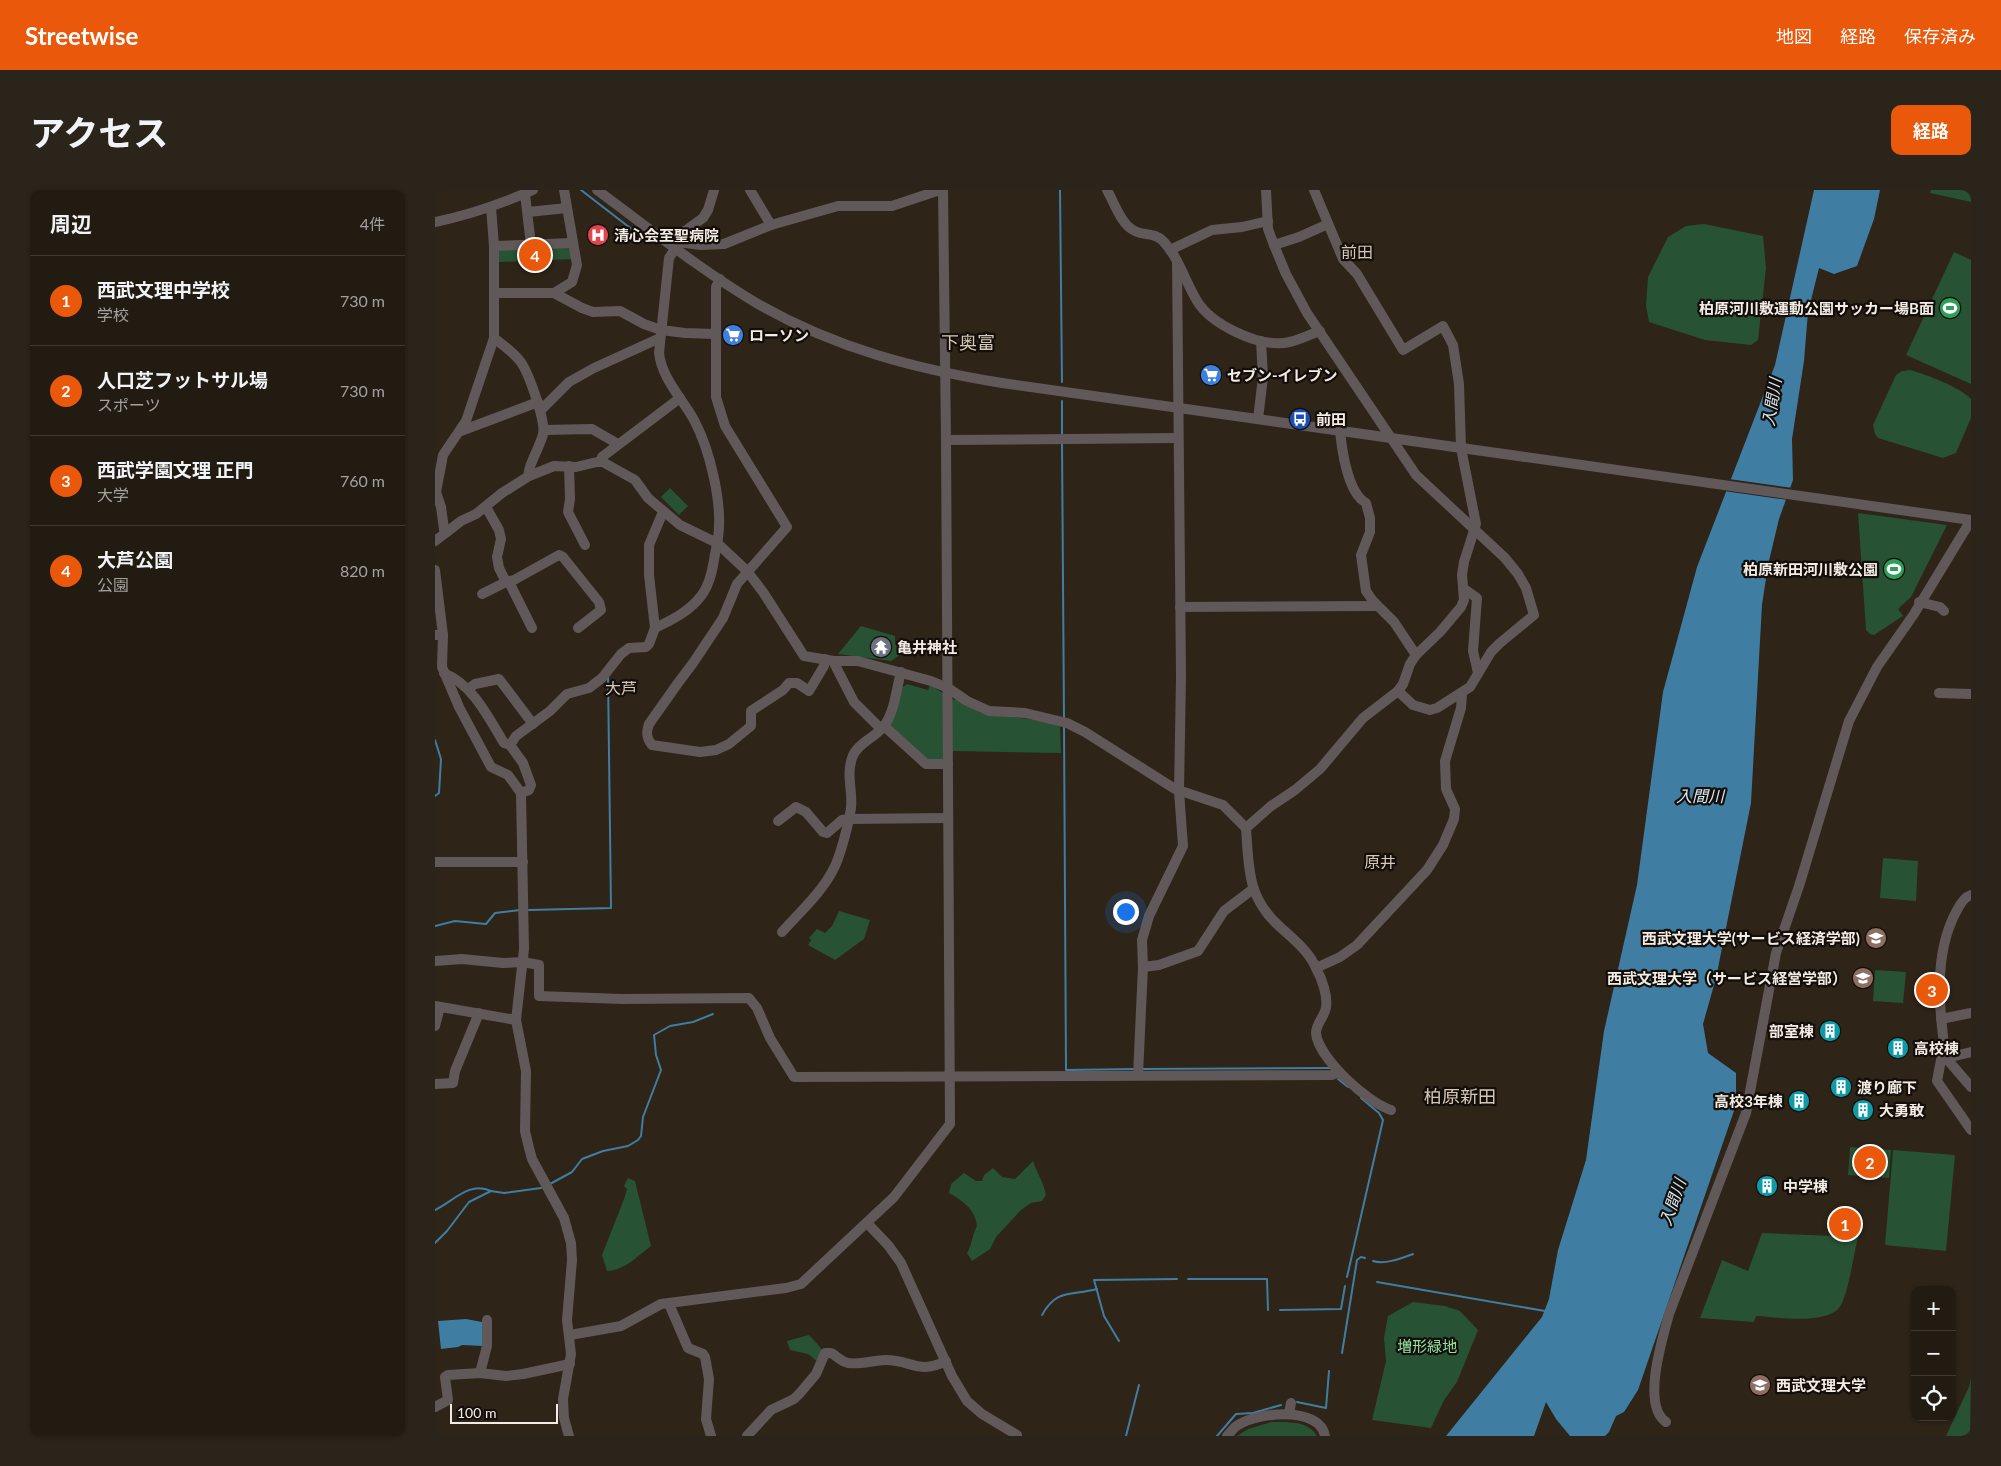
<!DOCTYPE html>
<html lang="ja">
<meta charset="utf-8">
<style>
body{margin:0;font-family:Lato,"Noto Sans JP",sans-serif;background:#2a241b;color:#f1f3f6}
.controls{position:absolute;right:15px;bottom:15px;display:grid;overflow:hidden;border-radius:10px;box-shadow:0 1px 4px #0004}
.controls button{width:45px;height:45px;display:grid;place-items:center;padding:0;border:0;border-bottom:1px solid #3f3932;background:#221b12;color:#f1f3f6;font:25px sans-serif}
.scale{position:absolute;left:15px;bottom:12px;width:108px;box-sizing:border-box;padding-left:5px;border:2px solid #f3ece4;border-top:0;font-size:14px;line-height:18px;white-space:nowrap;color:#f3ece4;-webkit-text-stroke:4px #130e09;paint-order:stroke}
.you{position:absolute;left:690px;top:721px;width:18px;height:18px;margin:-12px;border:4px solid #fff;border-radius:50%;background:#1a73e8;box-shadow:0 0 0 8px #1a73e833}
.badge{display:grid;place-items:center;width:32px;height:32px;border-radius:50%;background:#ea580c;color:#fff;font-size:16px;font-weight:700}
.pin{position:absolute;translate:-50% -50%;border:2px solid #fff;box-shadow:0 1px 5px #0006}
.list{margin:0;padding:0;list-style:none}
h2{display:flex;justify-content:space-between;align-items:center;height:65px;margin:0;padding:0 20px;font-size:21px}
h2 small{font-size:16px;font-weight:400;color:#a2a19f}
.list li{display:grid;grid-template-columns:32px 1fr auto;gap:15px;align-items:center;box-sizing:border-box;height:90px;padding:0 20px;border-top:1px solid #3f3932}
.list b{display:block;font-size:19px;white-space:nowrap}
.list p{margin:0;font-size:16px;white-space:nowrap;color:#a2a19f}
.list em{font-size:16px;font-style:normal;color:#a2a19f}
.icon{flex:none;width:28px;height:28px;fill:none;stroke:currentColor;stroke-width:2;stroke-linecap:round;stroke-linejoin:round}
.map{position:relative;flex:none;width:1536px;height:1246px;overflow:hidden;border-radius:10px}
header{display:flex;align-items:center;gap:30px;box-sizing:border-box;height:70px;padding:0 25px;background:#ea580c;color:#fff}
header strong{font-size:24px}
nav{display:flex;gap:28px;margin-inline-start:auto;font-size:18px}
.intro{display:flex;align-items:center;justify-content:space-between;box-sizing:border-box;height:120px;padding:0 30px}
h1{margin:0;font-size:35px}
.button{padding:12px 22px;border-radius:10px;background:#ea580c;color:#fff;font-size:18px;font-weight:700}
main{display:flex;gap:30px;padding:0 30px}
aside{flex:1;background:#221b12;border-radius:10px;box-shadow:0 1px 4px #0004}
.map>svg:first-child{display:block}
.green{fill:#275233}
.water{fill:#3f7ea2}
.pier{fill:#2e2418}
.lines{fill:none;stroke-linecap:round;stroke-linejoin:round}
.stream{stroke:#3f7ea2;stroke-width:2}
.minor{stroke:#615859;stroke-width:10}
.labels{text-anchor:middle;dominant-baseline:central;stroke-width:4.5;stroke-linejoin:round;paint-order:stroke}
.poi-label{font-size:15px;font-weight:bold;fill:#f3ece4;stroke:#130e09;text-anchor:start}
.park-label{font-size:15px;fill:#92e2a6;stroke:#130e09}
.neighbourhood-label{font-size:16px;fill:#d6c8b9;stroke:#130e09}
.water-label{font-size:16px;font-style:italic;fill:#d6e7f2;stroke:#130e09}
.quarter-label{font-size:18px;fill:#d6c8b9;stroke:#130e09}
</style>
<header>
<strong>Streetwise</strong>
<nav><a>地図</a><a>経路</a><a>保存済み</a></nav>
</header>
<div class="intro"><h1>アクセス</h1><a class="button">経路</a></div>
<main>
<aside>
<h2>周辺<small>4件</small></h2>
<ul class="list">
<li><span class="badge">1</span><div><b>西武文理中学校</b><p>学校</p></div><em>730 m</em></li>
<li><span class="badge">2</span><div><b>人口芝フットサル場</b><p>スポーツ</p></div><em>730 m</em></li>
<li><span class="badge">3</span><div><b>西武学園文理 正門</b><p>大学</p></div><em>760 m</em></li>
<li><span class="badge">4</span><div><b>大芦公園</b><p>公園</p></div><em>820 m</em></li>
</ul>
</aside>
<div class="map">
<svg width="1536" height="1246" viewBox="0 0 1536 1246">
<rect width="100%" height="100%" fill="#2e2418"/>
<g class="green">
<polygon points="1496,0 1536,0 1536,12 1495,3"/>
<polygon points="1269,34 1328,46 1331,78 1323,150 1316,155 1270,150 1214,132 1211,116 1213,87 1233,47 1251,36"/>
<polygon points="132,57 137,61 138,69 64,72 63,61 66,58"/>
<polygon points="1519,62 1536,70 1536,194 1471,165"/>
<path d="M 1475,180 C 1493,185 1524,197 1536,209 L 1536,228 L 1521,263 L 1508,268 L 1443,248 L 1440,244 L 1438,235 L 1461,185 L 1467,181 Z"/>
<polygon points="235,298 253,316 244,325 226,307"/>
<polygon points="1423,323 1512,335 1476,407 1463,419 1468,426 1439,445 1435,444 1431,440"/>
<polygon points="426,436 460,446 460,452 471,461 456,471 403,464"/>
<polygon points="472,494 493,500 495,495 508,503 509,571 493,573 452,536 467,495 468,497"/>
<polygon points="521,509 546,523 607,531 625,536 626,563 517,561 516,510"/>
<polygon points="1448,668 1483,671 1481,711 1445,708"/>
<polygon points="404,721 435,730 429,749 400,770 373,755 376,750 374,748 382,739 390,743 397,736"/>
<polygon points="1440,780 1471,782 1468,813 1438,811"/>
<polygon points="1415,957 1456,960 1454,988 1413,985"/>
<polygon points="1458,960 1520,965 1511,1061 1450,1055"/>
<path d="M 598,971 C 602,983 609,993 611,1005 L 607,1011 L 596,1013 L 586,1020 L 561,1047 L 555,1059 L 537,1071 L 532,1063 C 537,1055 537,1045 542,1036 C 540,1019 528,1011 514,1003 L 516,994 L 529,983 L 541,991 L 547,991 L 549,985 L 558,978 L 567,987 L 580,989 Z"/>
<path d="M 193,988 L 200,991 L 216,1056 C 202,1066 191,1080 172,1081 L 167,1065 L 189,1009 L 192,999 L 189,996 Z"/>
<path d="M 1327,1043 L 1423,1047 C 1419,1063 1413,1107 1404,1118 C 1389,1135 1341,1127 1321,1126 L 1319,1132 L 1265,1128 L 1287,1070 L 1313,1081 Z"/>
<polygon points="978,1112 1010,1116 1025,1121 1043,1140 1022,1192 1009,1210 996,1238 937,1230 951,1171 949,1148 953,1126"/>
<polygon points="374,1145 385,1157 388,1164 383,1172 373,1164 355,1160 352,1151"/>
<polygon points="1536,1188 1535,1246 1511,1246 1534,1197"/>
<path d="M 836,1232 C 852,1232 873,1230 882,1246 L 802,1246 L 813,1239 Z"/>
</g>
<g class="water">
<polygon points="1379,0 1445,0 1439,29 1422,76 1399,84 1384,78 1373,122 1369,171 1357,249 1358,290 1344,329 1333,375 1327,415 1316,613 1281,788 1268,834 1273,863 1301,883 1301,915 1203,1200 1189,1222 1181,1226 1174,1242 1170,1246 1135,1246 1121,1229 1111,1212 1099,1246 1011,1246 1107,1127 1114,1109 1123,1060 1151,970 1169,841 1202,695 1228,502 1262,377 1340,175"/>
<polygon points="31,1129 47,1132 49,1156 27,1155 23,1157 6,1159 3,1131"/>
</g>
<polygon class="pier" points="1294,289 1358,298 1353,310 1289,301"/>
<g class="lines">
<g class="stream">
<polyline points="146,0 212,51 219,48"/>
<polyline points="625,0 627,192"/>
<polyline points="232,44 249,37"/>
<polyline points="627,211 627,246"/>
<polyline points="627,252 629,529"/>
<polyline points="629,536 631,880 700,879"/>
<polyline points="0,550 6,569 4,603 0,606"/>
<polyline points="94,720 176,718 173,486"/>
<polyline points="0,736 20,731 51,734 60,723 85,720"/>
<polyline points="707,879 895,878"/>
<polyline points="903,889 913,897"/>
<polyline points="115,994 137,982 147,969 168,961 193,956 203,950 206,946 208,927 226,880 221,865 219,845 235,836 258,832 278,824"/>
<path d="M 0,1020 C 19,1011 34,991 56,1001"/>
<polyline points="0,1053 12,1041 34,1012 56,1001 69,1003 106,998"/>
<path d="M 938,1071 C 950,1075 967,1068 978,1064"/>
<polyline points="912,1087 948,930 944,923 926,908"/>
<polyline points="753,1089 832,1089 833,1120"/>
<polyline points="942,1092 1110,1121"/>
<polyline points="845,1120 906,1119 910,1096"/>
<path d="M 607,1125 C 622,1098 636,1106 662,1099"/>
<polyline points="684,1151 669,1126 659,1090 742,1089"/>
<polyline points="907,1163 922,1070 926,1067 930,1068"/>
<polyline points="862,1212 891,1218 894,1181"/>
<polyline points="691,1246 704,1195"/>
<polyline points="782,1246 801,1224 818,1223 846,1215"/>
</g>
<g class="minor">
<path d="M 162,0 C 215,39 267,81 323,114 C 400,158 480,179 567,193 L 1536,330"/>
<polyline points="315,0 336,35"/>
<path d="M 672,0 C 679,12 686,35 700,41 C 709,46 720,42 728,51 C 744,68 750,91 762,111 C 776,134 821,156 849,153 C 861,152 873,145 885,141"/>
<polyline points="831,0 833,39 839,55 851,84 872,123 981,285 1070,368 1083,384 1091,398 1099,425 1065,453 1056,462 1035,497 1002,518 995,520 978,515 963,501"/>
<path d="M 879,0 L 908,69 L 922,84 L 968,160 L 1008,136 L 1018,155 L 1024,194 L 1026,258 L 1041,334 L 1029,372 L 1027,385 L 1029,410 L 1026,417 L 1005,442 L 981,465 L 975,474 L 968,494 L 963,501 L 928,528 L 885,579 L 860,600 L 836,616 L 811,638 C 814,678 812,707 844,736 C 857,748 874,761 881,778 C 887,789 893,806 891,818 C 889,827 881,834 881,843 C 883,868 933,913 956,920"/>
<polyline points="90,4 96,55"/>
<polyline points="93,22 132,18"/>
<path d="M 0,32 C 34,25 66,14 98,0"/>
<polyline points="243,52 266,55 289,54 336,35 403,16 457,16 505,0"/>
<polyline points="839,55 864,47 893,34"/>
<polyline points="59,56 137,53"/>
<polyline points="735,60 777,40 807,37 833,31"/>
<path d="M 285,89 L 281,97 L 281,207 L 290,236 L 352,337 L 302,394 L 288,428 L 258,473 L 243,493 L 214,534 C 211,542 211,548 217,555 L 265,562 L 281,560 L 294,554 L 316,536 L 316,521 L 348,500 L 354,493 L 362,493 L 374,501 L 389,476 L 390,469"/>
<polyline points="60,103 119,103 137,92 142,75 129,0"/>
<polyline points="119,103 147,118 158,122 185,121 209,134 226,140 250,143 280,144"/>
<path d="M 59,148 C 68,155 78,162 85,171 C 93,181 111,231 108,244 C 106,255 91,279 94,286"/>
<polyline points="106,220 134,192 159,178 225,148"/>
<polyline points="823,229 828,187 826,151"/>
<polyline points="109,240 157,239 183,254"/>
<polyline points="26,241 103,212"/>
<path d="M 905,241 C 907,261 913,303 931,313 L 935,328 L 935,342 L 926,365 L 931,401 L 938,411 L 959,432 L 981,465"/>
<polyline points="511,250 743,248"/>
<polyline points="166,271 167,267 245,208"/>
<polyline points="134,276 135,309 133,322 150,355"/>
<polyline points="51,317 64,340 66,349 62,367 64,378 71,392 79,390 124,365 128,367 164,412 166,420 143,438"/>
<polyline points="12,342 9,339 6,317 1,302 8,265 31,231 59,148 59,56 56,17"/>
<polyline points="0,351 26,331 41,324 67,303 94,286 119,276 141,277 166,271 200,290 213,308 245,335 282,353 312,381 328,402 369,466 399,471 423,471 496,491 513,498 532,511 554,521 590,523 632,533 650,542 740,599 788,615 811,638"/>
<polyline points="0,380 8,445"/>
<polyline points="74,392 97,438"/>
<polyline points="1028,398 1042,408 1038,461 1043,483"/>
<polyline points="47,404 71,392"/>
<polyline points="1484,412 1505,417 1509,421"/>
<polyline points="745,417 942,416"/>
<polyline points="220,438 214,385 214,355 228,322"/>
<polyline points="0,445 8,445 7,477 24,517 56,577 73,585 86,603 89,759 81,830"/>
<polyline points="399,471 400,475 419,512 446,539"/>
<path d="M 9,483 C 38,495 53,527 69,553 L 75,555"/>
<polyline points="33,499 40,494 64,489 98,534"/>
<polyline points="1504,503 1536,504"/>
<polyline points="449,536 491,574 513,574"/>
<path d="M 86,603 L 94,600 L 96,595 L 88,573 L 75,555 L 81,546 L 115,521 L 132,504 L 154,498 L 167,488 L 186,464 L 194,458 L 211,457 L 214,454 L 220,438 C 237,430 255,421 266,406 C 274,396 277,383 279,370 C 280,363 282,355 283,348 C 288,314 275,260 259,230 C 247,208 227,189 224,163 L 234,68 L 254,38 L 268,28 L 273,20 L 279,0"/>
<polyline points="343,631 361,617 371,622 388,642 392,643 407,630 414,629 513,628"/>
<polyline points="0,672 88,672"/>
<path d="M 1536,705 C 1529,707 1524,716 1521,722 C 1498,765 1504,821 1511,868 L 1506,870 L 1502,891 L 1536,940"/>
<path d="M 347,742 C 363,724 387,702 398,680 C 405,668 414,632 416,618 C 418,601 411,586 417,568 C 422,553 440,548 449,536 C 460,521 461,500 466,482"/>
<polyline points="0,771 27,769 68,773 88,772 104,775 104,806 187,809 314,808 322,818 335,848 359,887 897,885 904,882"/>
<polyline points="708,777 724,775 763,761 789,721 818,699"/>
<polyline points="881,778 905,767 922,755 992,680 1008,655 1019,629 1020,619 1011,599 1010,571 1026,518 1027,504"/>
<polyline points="0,816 81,830 91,881 90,941 94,958 97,969 129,1028 136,1053 137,1070 132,1130 136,1164 128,1209 129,1228 134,1246"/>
<polyline points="1506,829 1536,823"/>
<polyline points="0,836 5,817"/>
<polyline points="1536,862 1511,868 1536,897"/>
<polyline points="703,885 708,777 707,750 714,726 748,656 744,601 746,487 742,71"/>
<polyline points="0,894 18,893 20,881 44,823"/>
<polyline points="432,1033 453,1055 466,1073 517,1186 532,1211 547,1224 582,1245"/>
<polyline points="234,1114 253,1158 268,1164 270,1167 274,1189 271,1229 276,1246"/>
<polyline points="135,1145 186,1136 226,1114 351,1098 366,1094 459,1007 515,934 511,250 508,0"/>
<polyline points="45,1183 52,1156 52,1130"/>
<polyline points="0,1217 13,1210 10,1187 13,1185 45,1183 71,1186 88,1184 135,1174"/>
<polyline points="854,1224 856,1213"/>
<path d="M 1231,1232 C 1206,1215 1228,1147 1234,1124 L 1311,923 L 1341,763 L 1364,696 L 1414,531 L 1442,477 L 1479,424 L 1536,330"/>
<path d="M 312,1246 L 336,1220 L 359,1209 L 365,1203 L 381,1184 L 390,1163 L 396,1163 C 402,1166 405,1171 413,1173 C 425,1175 439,1170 451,1170 C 476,1170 484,1185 511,1171"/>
<path d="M 792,1246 C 795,1243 799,1237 803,1235 C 822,1222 885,1216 890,1246"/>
</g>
</g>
<defs>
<g id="hospital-disc" transform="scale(1.125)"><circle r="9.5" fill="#e0444e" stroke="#130e09"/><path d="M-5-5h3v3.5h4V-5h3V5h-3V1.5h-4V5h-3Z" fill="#fff"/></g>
<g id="stadium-disc" transform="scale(1.125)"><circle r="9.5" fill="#2e9e5b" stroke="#130e09"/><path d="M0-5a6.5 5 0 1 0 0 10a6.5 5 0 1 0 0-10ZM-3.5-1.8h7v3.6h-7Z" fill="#fff"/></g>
<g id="supermarket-disc" transform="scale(1.125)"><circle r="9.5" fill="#3f7fe0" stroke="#130e09"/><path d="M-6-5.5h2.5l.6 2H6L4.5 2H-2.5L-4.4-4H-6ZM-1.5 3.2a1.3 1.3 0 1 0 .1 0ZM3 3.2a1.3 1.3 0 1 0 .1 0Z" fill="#fff"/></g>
<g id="bus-disc" transform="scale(1.125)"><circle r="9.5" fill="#1a4fb4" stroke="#130e09"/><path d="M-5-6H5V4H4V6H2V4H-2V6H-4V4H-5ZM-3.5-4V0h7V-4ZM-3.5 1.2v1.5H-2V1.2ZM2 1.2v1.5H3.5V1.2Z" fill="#fff"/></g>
<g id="temple-disc" transform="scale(1.125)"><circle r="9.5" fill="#6b7280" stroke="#130e09"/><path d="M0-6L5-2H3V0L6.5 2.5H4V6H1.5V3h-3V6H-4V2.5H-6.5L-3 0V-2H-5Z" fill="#fff"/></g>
<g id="school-disc" transform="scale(1.125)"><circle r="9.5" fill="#8d6e63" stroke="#130e09"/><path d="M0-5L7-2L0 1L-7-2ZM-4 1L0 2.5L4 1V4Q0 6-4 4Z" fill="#fff"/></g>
<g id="university-disc" transform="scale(1.125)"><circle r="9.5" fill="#8d6e63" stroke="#130e09"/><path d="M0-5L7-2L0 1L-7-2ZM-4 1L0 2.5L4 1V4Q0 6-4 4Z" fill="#fff"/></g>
<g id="building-disc" transform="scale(1.125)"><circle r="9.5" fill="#0f9aa8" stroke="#130e09"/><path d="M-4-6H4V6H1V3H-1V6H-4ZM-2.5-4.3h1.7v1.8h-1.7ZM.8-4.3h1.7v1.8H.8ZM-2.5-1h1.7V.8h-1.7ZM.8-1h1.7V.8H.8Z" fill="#fff"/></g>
</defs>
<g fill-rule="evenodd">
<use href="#hospital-disc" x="163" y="45"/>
<use href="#stadium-disc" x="1515" y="118"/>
<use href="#supermarket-disc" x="298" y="145"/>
<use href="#supermarket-disc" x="776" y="185"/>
<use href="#bus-disc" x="865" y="229"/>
<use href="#stadium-disc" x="1459" y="379"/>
<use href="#temple-disc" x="446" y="457"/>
<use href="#school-disc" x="1441" y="748"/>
<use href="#university-disc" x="1428" y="788"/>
<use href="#building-disc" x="1395" y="841"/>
<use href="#building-disc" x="1463" y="858"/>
<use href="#building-disc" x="1406" y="897"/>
<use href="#building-disc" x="1364" y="911"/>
<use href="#building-disc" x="1428" y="920"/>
<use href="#building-disc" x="1332" y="996"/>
<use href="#school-disc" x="1325" y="1195"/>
</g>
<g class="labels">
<g class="poi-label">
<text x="179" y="45">清心会至聖病院</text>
<text x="1499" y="118" text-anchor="end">柏原河川敷運動公園サッカー場B面</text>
<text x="314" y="145">ローソン</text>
<text x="792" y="185">セブン-イレブン</text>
<text x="881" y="229">前田</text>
<text x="1443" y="379" text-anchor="end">柏原新田河川敷公園</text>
<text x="462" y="457">亀井神社</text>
<text x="1425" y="748" text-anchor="end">西武文理大学(サービス経済学部)</text>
<text x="1412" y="788" text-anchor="end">西武文理大学（サービス経営学部）</text>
<text x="1379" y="841" text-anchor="end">部室棟</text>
<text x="1479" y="858">高校棟</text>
<text x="1422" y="897">渡り廊下</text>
<text x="1348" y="911" text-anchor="end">高校3年棟</text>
<text x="1444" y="920">大勇敢</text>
<text x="1348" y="996">中学棟</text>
<text x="1341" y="1195">西武文理大学</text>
</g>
<g class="park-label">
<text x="992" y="1156">増形緑地</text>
</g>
<g class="neighbourhood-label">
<text x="922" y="61">前田</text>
<text x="186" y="497">大芦</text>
<text x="945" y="671">原井</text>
</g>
<g class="water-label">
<text transform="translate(1336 212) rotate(-81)">入間川</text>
<text x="1265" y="605">入間川</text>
<text transform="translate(1237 1012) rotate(-71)">入間川</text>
</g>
<g class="quarter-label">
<text x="533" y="152">下奥富</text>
<text x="1025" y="906">柏原新田</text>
</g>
</g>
</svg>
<div class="controls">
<button>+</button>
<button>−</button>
<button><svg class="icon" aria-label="locate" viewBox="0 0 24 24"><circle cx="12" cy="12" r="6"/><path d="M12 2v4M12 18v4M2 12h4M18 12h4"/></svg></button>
</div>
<div class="scale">100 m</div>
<div class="you"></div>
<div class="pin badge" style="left:1410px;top:1034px">1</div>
<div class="pin badge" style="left:1435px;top:972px">2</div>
<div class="pin badge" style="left:1497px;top:800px">3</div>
<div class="pin badge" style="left:100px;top:65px">4</div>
</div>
</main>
